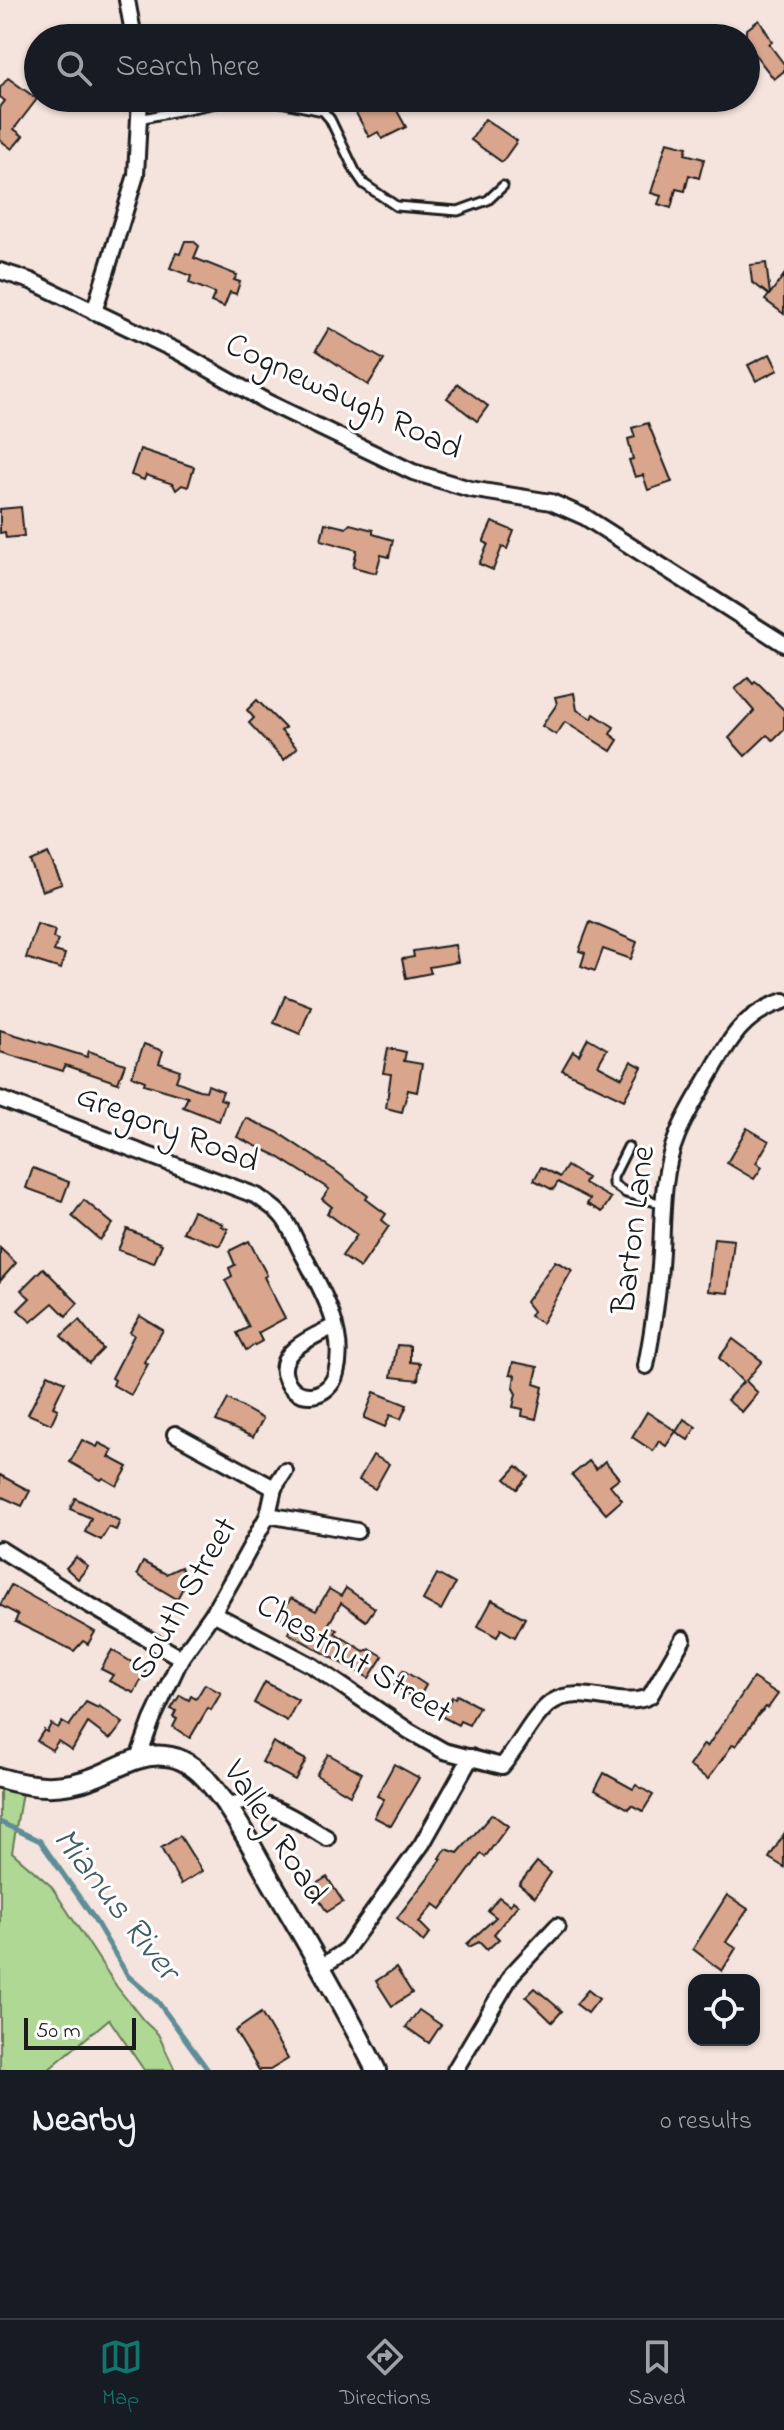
<!DOCTYPE html>
<style>
body{margin:0;font-family:"Indie Flower",sans-serif;background:#242831;color:#f1f3f6}
.controls{position:absolute;right:24px;bottom:24px;display:grid;overflow:hidden;border-radius:16px;box-shadow:0 2px 6px #0004}
.controls button{width:72px;height:72px;display:grid;place-items:center;padding:0;border:0;border-bottom:2px solid #363941;background:#171b24;color:#f1f3f6;font:40px sans-serif}
.scale{position:absolute;left:24px;bottom:20px;width:112px;box-sizing:border-box;padding-left:8px;border:4px solid #1c1c1c;border-top:0;font-size:22px;line-height:28px;white-space:nowrap;color:#1c1c1c;-webkit-text-stroke:6px #fff;paint-order:stroke}
.list{margin:0;padding:0;list-style:none}
h2{display:flex;justify-content:space-between;align-items:center;height:104px;margin:0;padding:0 32px;font-size:34px}
h2 small{font-size:26px;font-weight:400;color:#9ea1a6}
.icon{flex:none;width:44px;height:44px;fill:none;stroke:currentColor;stroke-width:2;stroke-linecap:round;stroke-linejoin:round}
.map{position:relative;flex:none;width:784px;height:2070px;overflow:hidden}
.search{position:absolute;background:#171b24;box-shadow:0 2px 6px #0004;left:24px;right:24px;top:24px;height:88px;display:flex;align-items:center;gap:20px;box-sizing:border-box;padding:0 28px;border-radius:44px;color:#9ea1a6;font-size:30px}
.sheet{height:248px;background:#171b24}
nav{display:flex;justify-content:space-around;align-items:center;box-sizing:border-box;height:112px;border-top:2px solid #363941;background:#171b24;font-size:22px;color:#9ea1a6}
nav a{display:grid;justify-items:center;gap:4px}
nav .on{color:#0f766e}
.map>svg:first-child{display:block}
.green{fill:#afd895;stroke:#667a58;stroke-width:2}
.lines{fill:none;stroke-linecap:round;stroke-linejoin:round}
.stream{stroke:#5e8d97;stroke-width:5}
.building{fill:#d9a68d;stroke:#1c1c1c;stroke-width:2}
.lane-casing{stroke:#1c1c1c;stroke-width:13}
.street-casing{stroke:#1c1c1c;stroke-width:20}
.secondary-casing{stroke:#1c1c1c;stroke-width:24}
.lane{stroke:#fff;stroke-width:7}
.street{stroke:#fff;stroke-width:14}
.secondary{stroke:#fff;stroke-width:18}
.labels{text-anchor:middle;dominant-baseline:central;stroke-width:6;stroke-linejoin:round;paint-order:stroke}
.street-label{font-size:34px;fill:#1c1c1c;stroke:#fff}
.water-label{font-size:36px;font-style:italic;fill:#425e64;stroke:#fff}
</style>
<div class="map">
<svg width="784" height="2070" viewBox="0 0 784 2070">
<rect width="100%" height="100%" fill="#f4e4dd"/>
<filter id="ink" filterUnits="userSpaceOnUse"><feTurbulence type="fractalNoise" baseFrequency=".0125" numOctaves="2"/><feDisplacementMap in="SourceGraphic" scale="16" xChannelSelector="R" yChannelSelector="G"/><feConvolveMatrix kernelMatrix="1 2 1 2 8 2 1 2 1" color-interpolation-filters="sRGB"/></filter>
<g filter="url(#ink)">
<polygon class="green" points="0,1785 22,1792 12,1852 51,1886 117,1987 144,2021 158,2034 175,2070 144,2070 109,2019 48,2070 0,2070"/>
<g class="lines">
<polyline class="stream" points="0,1822 40,1841 93,1917 128,1976 158,2002 208,2070"/>
</g>
<g class="building">
<polygon points="759,20 769,36 772,42 769,44 784,64 784,71 774,79 746,43 746,30"/>
<polygon points="8,78 37,99 14,129 23,136 12,149 0,140 0,107 5,101 0,97 0,88"/>
<polygon points="367,98 390,98 406,127 382,139 378,132 369,137 356,113 371,106"/>
<polygon points="485,119 517,141 502,162 471,140"/>
<polygon points="667,142 687,147 685,154 704,159 699,178 689,175 685,191 676,189 671,208 658,204 661,196 651,193"/>
<polygon points="185,241 193,241 199,246 194,258 237,275 234,280 240,282 236,294 230,292 224,307 211,302 215,293 189,283 191,276 170,268 176,253 180,254"/>
<polygon points="766,263 770,294 784,275 784,314 765,300 769,295 752,282 750,265"/>
<polygon points="329,328 384,360 368,385 316,350"/>
<polygon points="770,354 778,370 756,381 748,365"/>
<polygon points="458,384 488,406 477,421 447,398"/>
<polygon points="648,423 672,482 648,490 643,475 635,477 629,460 633,459 628,439 635,437 632,428"/>
<polygon points="140,449 194,467 188,487 182,485 176,490 173,484 146,475 144,480 131,475"/>
<polygon points="21,507 24,536 6,538 5,532 0,533 0,509"/>
<polygon points="492,522 514,531 507,549 502,547 493,570 479,564 488,544 484,542 484,540"/>
<polygon points="325,523 346,528 350,524 373,530 373,534 393,540 389,557 381,555 376,573 353,567 357,550 321,540"/>
<polygon points="748,678 753,684 755,682 759,685 784,710 784,729 773,740 767,735 745,756 729,738 754,711 735,689"/>
<polygon points="574,693 577,710 592,719 594,714 614,727 610,734 618,740 611,751 565,722 556,735 542,726 557,704 555,697"/>
<polygon points="257,700 285,728 281,731 297,748 284,760 249,723 254,718 247,710"/>
<polygon points="48,853 62,884 42,891 30,861"/>
<polygon points="590,922 637,942 631,959 603,949 595,971 581,966 585,953 579,951"/>
<polygon points="37,924 55,930 53,938 58,940 54,951 65,954 61,969 26,958"/>
<polygon points="455,945 458,962 429,967 431,973 406,978 402,959 414,957 413,951"/>
<polygon points="285,996 311,1006 300,1034 274,1023"/>
<polygon points="0,1030 87,1057 89,1051 125,1064 118,1083 65,1065 63,1071 0,1052"/>
<polygon points="588,1038 607,1049 598,1065 622,1078 631,1061 642,1067 624,1100 562,1070 573,1051 579,1055"/>
<polygon points="144,1044 163,1051 159,1063 180,1070 176,1081 199,1090 206,1091 208,1085 223,1091 220,1099 226,1101 219,1121 183,1107 188,1097 144,1084 145,1081 132,1076"/>
<polygon points="388,1048 406,1052 404,1061 422,1064 417,1092 408,1090 402,1112 386,1108 391,1074 383,1073"/>
<polygon points="246,1118 277,1132 337,1172 368,1196 366,1199 386,1214 382,1220 389,1226 360,1268 342,1256 357,1235 327,1213 332,1207 322,1199 329,1189 275,1155 237,1137"/>
<polygon points="747,1128 769,1141 756,1163 762,1167 754,1179 727,1163"/>
<polygon points="567,1166 587,1178 584,1183 611,1198 602,1212 587,1204 590,1199 558,1182 553,1190 534,1180 541,1167 560,1177"/>
<polygon points="33,1168 69,1182 62,1201 26,1188"/>
<polygon points="84,1200 113,1224 100,1240 72,1216"/>
<polygon points="193,1211 223,1224 221,1226 228,1229 220,1246 183,1232"/>
<polygon points="127,1229 162,1244 154,1263 118,1250"/>
<polygon points="714,1238 734,1240 728,1293 708,1291"/>
<polygon points="249,1241 267,1275 264,1277 285,1318 258,1333 262,1341 246,1350 237,1333 249,1327 225,1280 232,1276 229,1268 235,1265 229,1251"/>
<polygon points="0,1248 16,1263 0,1281"/>
<polygon points="555,1261 572,1270 542,1323 530,1316 533,1311 526,1302"/>
<polygon points="43,1268 78,1303 66,1316 53,1303 31,1322 18,1310 30,1298 21,1290"/>
<polygon points="140,1316 163,1330 144,1362 148,1364 131,1395 113,1385 115,1380 112,1378 134,1335 130,1332"/>
<polygon points="79,1320 103,1349 89,1363 61,1336"/>
<polygon points="733,1339 762,1361 746,1381 758,1393 742,1412 727,1400 743,1382 719,1358"/>
<polygon points="397,1345 410,1346 410,1362 420,1363 418,1380 391,1377"/>
<polygon points="513,1362 538,1367 534,1384 543,1387 536,1419 522,1416 523,1409 513,1407 516,1394 513,1388 515,1375 510,1374"/>
<polygon points="48,1374 65,1382 53,1407 58,1409 51,1424 28,1414"/>
<polygon points="374,1392 407,1405 401,1419 390,1415 385,1427 364,1418"/>
<polygon points="228,1399 263,1419 253,1437 216,1421"/>
<polygon points="647,1412 676,1431 666,1446 659,1441 653,1451 632,1437"/>
<polygon points="684,1419 696,1427 688,1440 676,1432"/>
<polygon points="82,1440 97,1447 99,1443 113,1450 109,1457 128,1467 117,1486 103,1478 101,1480 70,1462"/>
<polygon points="373,1455 389,1464 375,1489 359,1480"/>
<polygon points="589,1461 596,1469 605,1461 619,1478 610,1485 622,1500 606,1514 572,1475"/>
<polygon points="517,1466 528,1476 517,1489 505,1479"/>
<polygon points="0,1475 30,1491 22,1506 0,1496"/>
<polygon points="75,1498 120,1521 116,1530 109,1527 101,1540 85,1532 91,1518 70,1509"/>
<polygon points="76,1557 88,1567 78,1579 66,1568"/>
<polygon points="143,1562 166,1574 181,1567 186,1582 177,1599 140,1577 137,1574"/>
<polygon points="437,1574 455,1584 441,1610 423,1600"/>
<polygon points="11,1585 95,1632 88,1644 83,1641 74,1651 15,1622 18,1615 0,1605"/>
<polygon points="346,1588 375,1608 366,1621 341,1603 328,1625 337,1630 335,1633 364,1651 371,1649 383,1656 369,1678 288,1633 293,1624 279,1617 291,1598 316,1611 329,1589 341,1596"/>
<polygon points="492,1600 525,1618 515,1637 501,1629 497,1637 478,1626"/>
<polygon points="112,1650 146,1671 134,1693 109,1681 113,1675 101,1669"/>
<polygon points="403,1670 426,1685 418,1700 394,1686"/>
<polygon points="753,1678 778,1694 768,1708 766,1707 759,1714 736,1746 733,1744 708,1779 689,1766 704,1744 707,1747"/>
<polygon points="265,1682 298,1700 287,1721 254,1703"/>
<polygon points="205,1684 221,1693 211,1710 208,1708 190,1738 173,1727 177,1719 173,1717 176,1711 171,1709 180,1695 189,1700 191,1696 196,1699"/>
<polygon points="457,1695 479,1707 469,1725 460,1721 458,1725 441,1716 452,1697 455,1698"/>
<polygon points="86,1702 98,1708 99,1706 123,1723 113,1736 109,1739 88,1723 72,1750 58,1741 52,1750 37,1741 44,1730 47,1732 51,1724 58,1728 62,1722 69,1726"/>
<polygon points="273,1742 306,1760 295,1780 262,1762"/>
<polygon points="328,1754 362,1773 350,1795 316,1775"/>
<polygon points="394,1764 419,1778 391,1826 374,1817 384,1799 377,1796"/>
<polygon points="604,1773 633,1789 636,1785 653,1795 643,1811 631,1805 629,1809 595,1790"/>
<polygon points="492,1814 508,1826 485,1857 481,1854 441,1909 434,1904 419,1922 430,1933 423,1942 397,1918 442,1859 440,1858 446,1849 458,1853"/>
<polygon points="784,1834 784,1867 769,1858"/>
<polygon points="180,1836 202,1871 181,1884 161,1848"/>
<polygon points="537,1862 551,1873 535,1897 519,1884"/>
<polygon points="327,1877 343,1902 327,1912 311,1887"/>
<polygon points="727,1895 748,1909 726,1942 736,1948 722,1971 693,1949"/>
<polygon points="499,1897 510,1905 513,1901 518,1905 494,1934 499,1939 487,1950 479,1942 469,1947 467,1944 496,1917 488,1911"/>
<polygon points="396,1968 412,1993 392,2006 376,1981"/>
<polygon points="535,1988 562,2011 552,2022 526,1997"/>
<polygon points="588,1990 599,1999 588,2013 576,2004"/>
<polygon points="419,2010 441,2025 429,2043 406,2027"/>
<polygon points="261,2013 288,2059 270,2070 259,2070 235,2031"/>
</g>
<g class="lines">
<g class="lane-casing">
<g id="lane">
<polyline points="139,119 231,100 261,98 323,111 330,119 355,171 364,184 396,206 458,211 488,200 503,186"/>
<polyline points="628,1147 613,1177 613,1184 626,1193 662,1204"/>
</g>
</g>
<g class="street-casing">
<g id="street">
<polyline points="127,0 134,38"/>
<polyline points="0,271 31,281 179,352 267,402 413,472 470,489 551,502 585,517 784,644"/>
<polyline points="94,312 136,175 140,98"/>
<path d="M 0,1099 L 257,1196 C 265,1202 275,1208 281,1215 C 289,1223 294,1237 299,1247 C 318,1283 348,1331 336,1373 C 330,1398 297,1404 286,1379 C 273,1351 317,1335 335,1326"/>
<path d="M 646,1366 C 653,1328 659,1290 661,1251 C 663,1212 662,1172 677,1136 C 686,1113 700,1092 712,1071 C 731,1037 745,1013 784,1001"/>
<polyline points="175,1434 274,1488"/>
<polyline points="268,1515 357,1531"/>
<polyline points="0,1549 81,1600 181,1658"/>
<path d="M 213,1613 L 313,1666 L 409,1731 L 444,1751 L 502,1766 C 519,1747 532,1716 552,1702 C 580,1683 622,1711 650,1696 L 683,1639"/>
<polyline points="138,1758 152,1720 181,1658 213,1613 240,1566 268,1515 274,1488 285,1471"/>
<path d="M 225,1806 C 233,1804 243,1801 251,1802 C 274,1804 307,1826 327,1838"/>
<polyline points="321,1967 345,1951 422,1844 471,1757"/>
<polyline points="455,2070 512,1974 557,1926"/>
</g>
</g>
<g class="secondary-casing">
<path id="secondary" d="M 0,1778 C 34,1788 62,1790 95,1777 C 118,1768 139,1753 165,1756 C 181,1757 196,1768 206,1779 C 233,1809 252,1848 272,1883 C 308,1944 344,2006 376,2070"/>
</g>
<use href="#lane" class="lane"/>
<use href="#street" class="street"/>
<use href="#secondary" class="secondary"/>
</g>
</g>
<g class="labels">
<g class="street-label">
<text transform="translate(343 398) rotate(25)">Cognewaugh Road</text>
<text transform="translate(167 1130) rotate(21)">Gregory Road</text>
<text transform="translate(635 1230) rotate(-83)">Barton Lane</text>
<text transform="translate(185 1599) rotate(-60)">South Street</text>
<text transform="translate(353 1660) rotate(31)">Chestnut Street</text>
<text transform="translate(274 1833) rotate(57)">Valley Road</text>
</g>
<g class="water-label">
<text transform="translate(115 1905) rotate(52)">Mianus River</text>
</g>
</g>
</svg>
<div class="controls">
<button><svg class="icon" aria-label="locate" viewBox="0 0 24 24"><circle cx="12" cy="12" r="6"/><path d="M12 2v4M12 18v4M2 12h4M18 12h4"/></svg></button>
</div>
<div class="scale">50 m</div>
<div class="search"><svg class="icon" aria-label="search" viewBox="0 0 24 24"><circle cx="10" cy="10" r="6"/><path d="M15 15l6 6"/></svg>Search here</div>
</div>
<section class="sheet">
<h2>Nearby<small>0 results</small></h2>
<ul class="list">
</ul>
</section>
<nav>
<a class="on"><svg class="icon" aria-label="map" viewBox="0 0 24 24"><path d="M3 6l6-2 6 2 6-2v14l-6 2-6-2-6 2zM9 4v14M15 6v14"/></svg>Map</a>
<a><svg class="icon" aria-label="directions" viewBox="0 0 24 24"><path d="M12 3l9 9-9 9-9-9zM9 14v-3h6M13 9l2 2-2 2"/></svg>Directions</a>
<a><svg class="icon" aria-label="saved" viewBox="0 0 24 24"><path d="M7 4h10v16l-5-4-5 4z"/></svg>Saved</a>
</nav>
